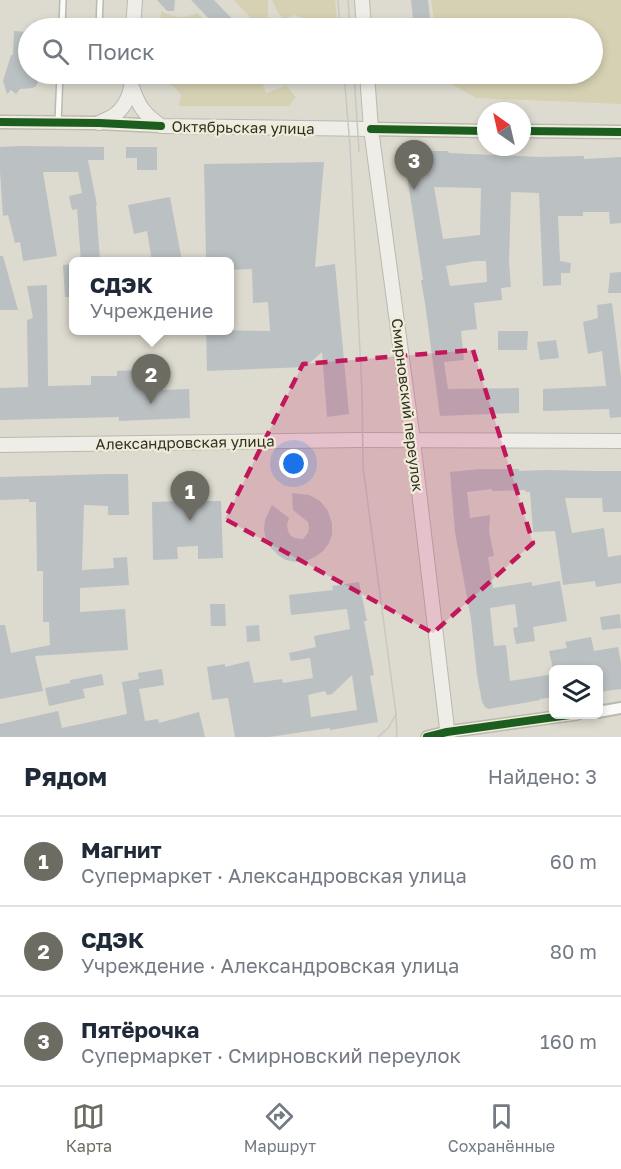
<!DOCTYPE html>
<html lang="ru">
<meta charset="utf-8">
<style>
body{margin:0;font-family:"Golos Text",sans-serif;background:#f2f2f3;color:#1f2937}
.controls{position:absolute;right:18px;bottom:18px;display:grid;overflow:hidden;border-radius:9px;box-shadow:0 3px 9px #0003}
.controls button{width:54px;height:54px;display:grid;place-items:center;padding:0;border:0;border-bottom:2px solid #e0e1e3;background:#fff;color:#1f2937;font:30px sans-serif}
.compass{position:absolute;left:477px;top:102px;width:54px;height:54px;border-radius:50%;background:#fff;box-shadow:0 3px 9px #0003;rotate:326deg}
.you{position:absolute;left:294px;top:464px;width:21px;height:21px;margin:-15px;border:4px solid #fff;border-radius:50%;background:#1a73e8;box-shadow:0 0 0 9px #1a73e833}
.badge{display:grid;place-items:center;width:39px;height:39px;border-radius:50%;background:#6d6c63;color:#fff;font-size:20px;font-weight:700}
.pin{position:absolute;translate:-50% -50px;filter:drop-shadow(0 2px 3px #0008)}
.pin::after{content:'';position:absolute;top:32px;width:21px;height:18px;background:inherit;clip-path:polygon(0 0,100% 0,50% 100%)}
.popup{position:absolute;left:69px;top:257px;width:165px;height:78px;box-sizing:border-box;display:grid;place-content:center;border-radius:9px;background:#fff;filter:drop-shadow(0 2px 4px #0005);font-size:20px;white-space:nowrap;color:#747a83}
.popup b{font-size:22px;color:#1f2937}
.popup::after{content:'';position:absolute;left:50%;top:100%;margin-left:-12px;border:12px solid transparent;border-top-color:#fff}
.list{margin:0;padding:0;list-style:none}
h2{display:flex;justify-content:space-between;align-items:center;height:78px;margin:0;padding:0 24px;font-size:26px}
h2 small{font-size:20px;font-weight:400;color:#747a83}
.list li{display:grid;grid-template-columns:39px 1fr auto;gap:18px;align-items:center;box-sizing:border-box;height:90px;padding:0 24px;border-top:2px solid #e0e1e3}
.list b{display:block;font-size:22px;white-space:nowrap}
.list p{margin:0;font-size:20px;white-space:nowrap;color:#747a83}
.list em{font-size:20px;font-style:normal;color:#747a83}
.icon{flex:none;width:33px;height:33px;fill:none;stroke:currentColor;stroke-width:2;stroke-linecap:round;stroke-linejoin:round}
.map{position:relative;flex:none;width:621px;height:737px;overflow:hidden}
.search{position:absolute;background:#fff;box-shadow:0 3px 9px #0003;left:18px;right:18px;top:18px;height:66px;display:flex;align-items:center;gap:15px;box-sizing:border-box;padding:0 21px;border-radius:33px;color:#747a83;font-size:22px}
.sheet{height:348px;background:#fff}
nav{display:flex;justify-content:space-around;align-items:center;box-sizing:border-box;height:84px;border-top:2px solid #e0e1e3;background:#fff;font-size:16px;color:#747a83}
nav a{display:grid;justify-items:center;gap:3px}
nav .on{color:#6d6c63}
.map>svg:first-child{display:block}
.green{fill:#d6d1b3}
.building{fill:#bbc0c2;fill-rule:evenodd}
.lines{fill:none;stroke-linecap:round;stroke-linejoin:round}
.service-casing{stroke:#bab9b0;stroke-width:8}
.minor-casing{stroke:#bab9b0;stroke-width:14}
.tertiary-casing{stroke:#bab9b0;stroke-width:15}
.secondary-casing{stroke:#bab9b0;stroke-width:16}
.service{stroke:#fafaf8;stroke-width:5}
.minor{stroke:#fafaf8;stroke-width:10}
.tertiary{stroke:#fafaf8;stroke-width:12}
.secondary{stroke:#eeede8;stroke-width:14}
.tram{stroke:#c8c7c5;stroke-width:1.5}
.cycleway-casing{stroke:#f0ecd7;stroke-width:11}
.cycleway{stroke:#1b5e20;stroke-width:8}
.marked{fill:#c2185b;fill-opacity:0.2;stroke:#c2185b;stroke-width:4.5;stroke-dasharray:12 8;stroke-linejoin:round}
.labels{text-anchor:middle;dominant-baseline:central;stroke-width:4.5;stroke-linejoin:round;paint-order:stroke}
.street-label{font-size:15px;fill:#313028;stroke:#f0ecd7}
</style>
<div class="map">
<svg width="621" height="737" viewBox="0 0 621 737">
<rect width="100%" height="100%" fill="#dddbd0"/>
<g class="green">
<polygon points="234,0 268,0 268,22 260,28"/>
<polygon points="272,0 335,0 338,28 309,28 311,26 307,20 294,15 284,19 278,13"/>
<polygon points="431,0 621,0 621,104 476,98 441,78 440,74 592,74 592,28 435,28"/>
<path d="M 161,11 C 175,18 182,19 197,13 L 213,28 L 160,28 Z"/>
<polygon points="157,74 253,74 261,80 266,93 286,86 296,97 289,106 179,106 181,95 173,86 162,82"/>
</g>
<g class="building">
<polygon points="157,0 175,0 174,11 167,11"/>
<polygon points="191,0 214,0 241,28 218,28"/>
<polygon points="411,0 428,0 431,28 414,28"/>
<polygon points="14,31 28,32 28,74 39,74 39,80 36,86 33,88 20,89 16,94 11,90 7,94 3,81 11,55 13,55"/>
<polygon points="102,74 118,74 118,83 107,83"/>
<polygon points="20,146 104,147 104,160 88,160 97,205 96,205 100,261 81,261 77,209 72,210 69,196 82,193 78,172 43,172 57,256 23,261 20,242 15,243 8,215 3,216 0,171 0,147"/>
<polygon points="126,147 157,147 157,170 137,170 137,158 126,158"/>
<path d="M 410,151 L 448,151 L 449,153 L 541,157 L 584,156 L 584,159 L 621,157 L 621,223 L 610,224 L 609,212 L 583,212 L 583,216 L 558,216 L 560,261 L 571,263 L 570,273 L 561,273 L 561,285 L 543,286 L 539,193 L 511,192 L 509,262 L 511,287 L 501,288 L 502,300 L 474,303 L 477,329 L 461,331 L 464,360 L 444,362 L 448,389 L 519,388 L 519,413 L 440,416 L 425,303 L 421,280 L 423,280 L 404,155 ZM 434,187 L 481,188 L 480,235 L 443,239 ZM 475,261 L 486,261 L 487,282 L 450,286 L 446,266 Z"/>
<polygon points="324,162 315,267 335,264 349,414 327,417 322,352 305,367 207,371 206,330 270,331 268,302 253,303 252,269 229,270 228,257 206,257 204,164"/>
<polygon points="170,197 182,261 152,261 147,231 134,234 128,205"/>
<polygon points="0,256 3,256 18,310 0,310"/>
<polygon points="73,264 73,297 65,297 63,265"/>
<polygon points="621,272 621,293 608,293 610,273"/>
<polygon points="47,285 48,386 91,385 91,376 117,376 117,371 163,369 163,390 189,389 190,418 119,421 119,417 0,420 0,388 28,387 27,320 33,318 27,286"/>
<polygon points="612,303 621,377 621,417 610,418 609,409 543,411 543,389 606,386 602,351 588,354 583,322 598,318 597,305"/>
<polygon points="498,331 528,331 527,350 498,350"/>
<polygon points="556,340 559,358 540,360 537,342"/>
<polygon points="480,469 519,469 519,471 546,470 592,471 621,471 621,512 603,512 602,498 565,498 572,533 604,528 608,557 621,555 621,583 596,587 595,581 563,585 555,531 533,532 530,492 526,492 525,490 492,491 492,489 467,492 470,518 490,515 489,531 494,556 488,557 493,588 532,582 532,586 560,581 567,621 533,627 535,641 516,644 513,628 518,627 515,604 490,608 494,646 506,645 510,681 554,674 554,697 540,699 540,700 489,709 485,707 482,702 477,675 471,619 455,532 450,472"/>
<polygon points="107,474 128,474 129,515 108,515 108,506 84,505 82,570 114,568 113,558 127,557 129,585 80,588 80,612 125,609 128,650 35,656 43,691 0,699 0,625 5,625 11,653 50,645 49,622 43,622 43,571 37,571 36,502 29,502 29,499 0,500 0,477"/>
<polygon points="292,493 309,495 320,501 328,511 332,524 332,534 329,543 323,551 315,557 306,561 296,562 286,560 278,555 271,548 266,540 264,530 265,520 272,505 289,518 287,525 288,531 291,536 295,538 303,539 308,533 309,527 308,522 293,510"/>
<polygon points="182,501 221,501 223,558 198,559 198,546 177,547 178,559 153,560 152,502"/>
<path d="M 359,582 L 367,621 L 364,621 L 374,675 L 370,676 L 378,722 L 330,730 L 330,728 L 269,737 L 235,737 L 228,698 L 212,700 L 207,667 L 225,664 L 225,667 L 249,661 L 254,683 L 282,679 L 283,683 L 313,678 L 310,658 L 291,661 L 289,653 L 316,647 L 314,636 L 350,629 L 347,609 L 291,615 L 289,595 L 333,590 L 332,586 ZM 352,675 L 357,710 L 311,717 L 308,695 L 325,691 L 327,695 L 332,694 Z"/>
<polygon points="210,604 225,604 226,626 211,626"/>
<polygon points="620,614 621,628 602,630 600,617"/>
<polygon points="259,625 260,641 247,642 246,626"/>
<polygon points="591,637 594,651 618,647 621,663 621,689 598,692 598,669 553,669 549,651 567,648 565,642"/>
<polygon points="162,669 164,685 139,689 145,721 158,719 159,723 199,712 205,737 0,737 0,724 58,711 62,728 127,714 122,682 139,679 138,673"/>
<polygon points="102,674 104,685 83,689 85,698 49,706 45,688 70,683 70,680"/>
</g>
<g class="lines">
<g class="service-casing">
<g id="service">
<polyline points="62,28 63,0"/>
<polyline points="99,28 100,0"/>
<polyline points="58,122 60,74"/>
</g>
</g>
<g class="minor-casing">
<g id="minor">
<polyline points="598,712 621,708"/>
<polyline points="427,737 447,732 577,714"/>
</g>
</g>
<g class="tertiary-casing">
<g id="tertiary">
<polyline points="0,122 99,123 161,126"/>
<polyline points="371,129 486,131"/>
<polyline points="522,131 621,132"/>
</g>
</g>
<g class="secondary-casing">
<g id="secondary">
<polyline points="362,0 364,28"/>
<polyline points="133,28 135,0"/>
<polyline points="367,74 371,129 413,441 448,737"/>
<path d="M 132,87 C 139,107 144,114 161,126 L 371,129"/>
<path d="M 99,123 C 104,120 112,118 116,114 C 128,104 132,88 132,74"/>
<polyline points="0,445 356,440 621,441"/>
</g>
</g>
<use href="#service" class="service"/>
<use href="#minor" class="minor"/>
<use href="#tertiary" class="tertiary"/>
<use href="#secondary" class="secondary"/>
<g class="tram">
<polyline points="338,0 340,28"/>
<polyline points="348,0 350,28"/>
<polyline points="344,74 350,146 362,392 363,467 396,714 397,737"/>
<polyline points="354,74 359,151"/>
<polyline points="378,737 389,727 396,714"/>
</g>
<g class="cycleway-casing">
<g id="cycleway">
<polyline points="0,122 99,123 161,126"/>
<polyline points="371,129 486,131"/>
<polyline points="522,131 621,132"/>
<polyline points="427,737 447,732 577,714"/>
</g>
</g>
<use href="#cycleway" class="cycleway"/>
</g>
<path class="marked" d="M 473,350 L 533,543 L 433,633 L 225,519 L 303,364 Z"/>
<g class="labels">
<g class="street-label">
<text transform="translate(243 127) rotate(1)">Октябрьская улица</text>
<text transform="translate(408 405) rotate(83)">Смирновский переулок</text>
<text transform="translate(185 442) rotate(-1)">Александровская улица</text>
</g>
</g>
</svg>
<div class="controls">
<button><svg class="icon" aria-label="layers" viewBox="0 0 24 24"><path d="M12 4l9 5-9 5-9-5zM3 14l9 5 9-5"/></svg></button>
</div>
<svg class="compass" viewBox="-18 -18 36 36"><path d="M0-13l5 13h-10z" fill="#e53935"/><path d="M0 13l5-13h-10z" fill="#747a83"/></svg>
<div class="you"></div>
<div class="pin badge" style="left:190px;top:521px">1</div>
<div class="pin badge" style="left:151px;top:404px">2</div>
<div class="popup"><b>СДЭК</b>Учреждение</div>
<div class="pin badge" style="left:414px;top:190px">3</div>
<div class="search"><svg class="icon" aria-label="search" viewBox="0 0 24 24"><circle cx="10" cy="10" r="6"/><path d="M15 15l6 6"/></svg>Поиск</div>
</div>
<section class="sheet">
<h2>Рядом<small>Найдено: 3</small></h2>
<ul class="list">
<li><span class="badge">1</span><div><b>Магнит</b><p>Супермаркет · Александровская улица</p></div><em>60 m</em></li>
<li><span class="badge">2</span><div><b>СДЭК</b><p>Учреждение · Александровская улица</p></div><em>80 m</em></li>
<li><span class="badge">3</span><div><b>Пятёрочка</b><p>Супермаркет · Смирновский переулок</p></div><em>160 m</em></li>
</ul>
</section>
<nav>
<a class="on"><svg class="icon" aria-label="map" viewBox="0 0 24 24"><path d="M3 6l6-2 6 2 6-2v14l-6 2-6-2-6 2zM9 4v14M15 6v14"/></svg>Карта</a>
<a><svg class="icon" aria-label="directions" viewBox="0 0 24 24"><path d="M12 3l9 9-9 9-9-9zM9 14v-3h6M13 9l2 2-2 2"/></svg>Маршрут</a>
<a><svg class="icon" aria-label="saved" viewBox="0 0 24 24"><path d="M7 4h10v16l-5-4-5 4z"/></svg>Сохранённые</a>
</nav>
